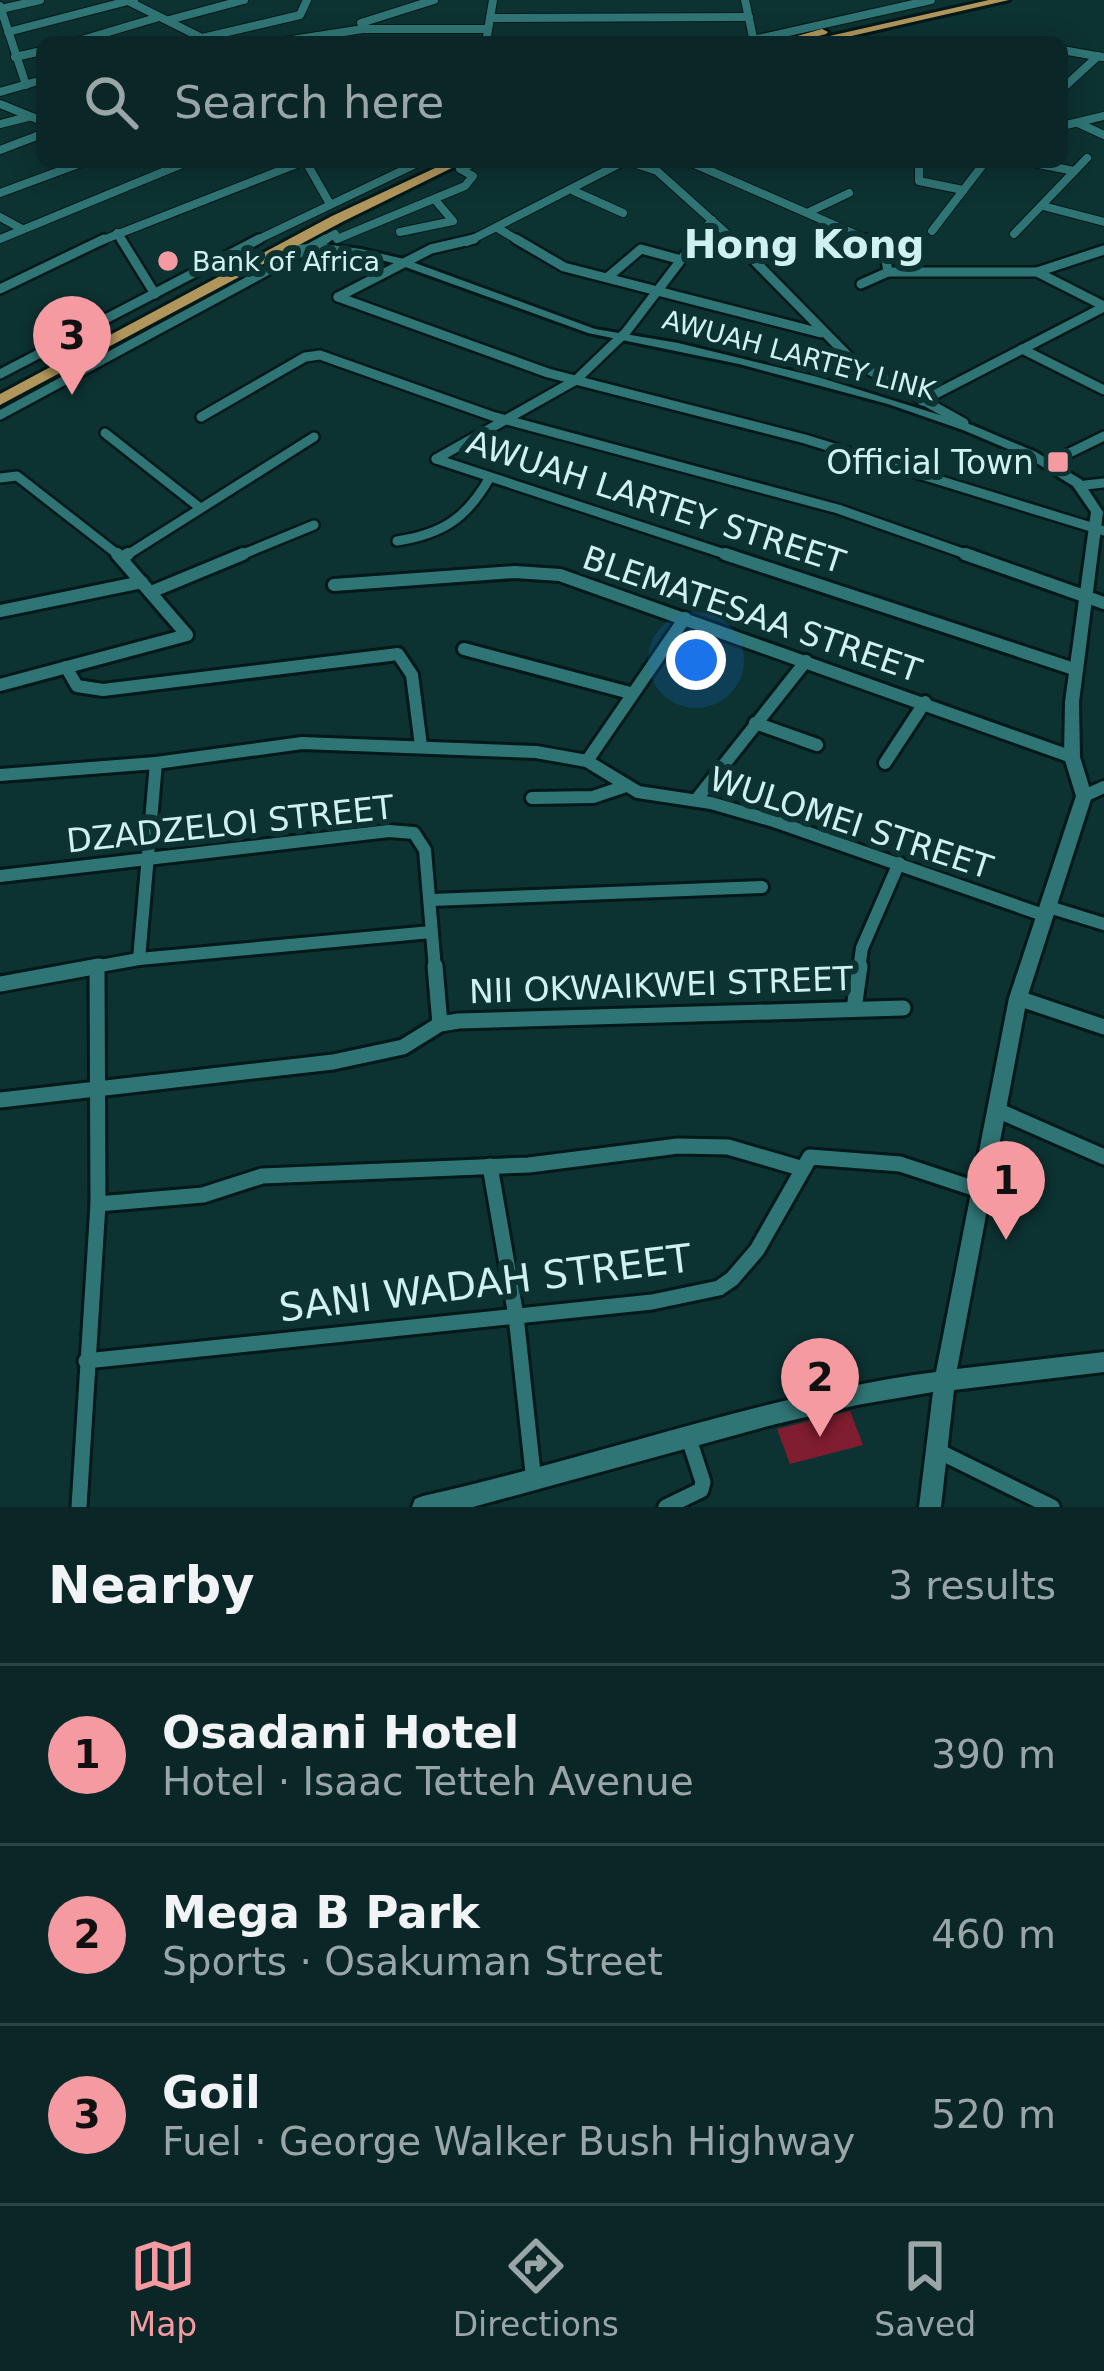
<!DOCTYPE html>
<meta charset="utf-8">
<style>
body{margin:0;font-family:"DejaVu Sans",sans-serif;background:#132e2e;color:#f1f3f6}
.you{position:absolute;left:696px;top:660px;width:42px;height:42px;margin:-30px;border:9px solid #fff;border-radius:50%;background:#1a73e8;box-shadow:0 0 0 18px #1a73e833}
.badge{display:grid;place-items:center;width:78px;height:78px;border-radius:50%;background:#f49aa0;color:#111;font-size:39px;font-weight:700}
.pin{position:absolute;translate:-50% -99px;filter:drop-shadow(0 3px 6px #0008)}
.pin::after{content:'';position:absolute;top:63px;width:42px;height:36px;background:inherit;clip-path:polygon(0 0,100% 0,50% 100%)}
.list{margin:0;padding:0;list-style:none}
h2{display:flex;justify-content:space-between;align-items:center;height:156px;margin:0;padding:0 48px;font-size:51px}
h2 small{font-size:39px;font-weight:400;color:#99a5a7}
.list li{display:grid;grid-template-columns:78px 1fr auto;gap:36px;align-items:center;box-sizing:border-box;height:180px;padding:0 48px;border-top:3px solid #2a4343}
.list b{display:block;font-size:45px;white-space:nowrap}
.list p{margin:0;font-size:39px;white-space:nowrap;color:#99a5a7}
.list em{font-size:39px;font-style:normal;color:#99a5a7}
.icon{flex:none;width:66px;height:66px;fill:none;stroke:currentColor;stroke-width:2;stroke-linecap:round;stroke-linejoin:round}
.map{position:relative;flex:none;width:1104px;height:1507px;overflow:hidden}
.search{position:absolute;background:#0a2626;box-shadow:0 6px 30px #0003;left:36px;right:36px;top:36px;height:132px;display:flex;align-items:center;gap:30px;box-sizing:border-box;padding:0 42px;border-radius:18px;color:#99a5a7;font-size:45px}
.sheet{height:696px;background:#0a2626}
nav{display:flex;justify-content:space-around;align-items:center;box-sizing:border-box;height:168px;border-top:3px solid #2a4343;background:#0a2626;font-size:33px;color:#99a5a7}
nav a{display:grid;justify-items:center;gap:6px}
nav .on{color:#f49aa0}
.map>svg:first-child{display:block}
.green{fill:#811d30}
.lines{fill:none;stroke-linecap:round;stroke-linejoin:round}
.minor-far3-casing{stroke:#031818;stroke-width:10}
.minor-far2-casing{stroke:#031818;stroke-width:14}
.minor-far1-casing{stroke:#031818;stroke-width:18}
.minor-casing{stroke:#031818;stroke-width:21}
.tertiary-casing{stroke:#031818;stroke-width:6}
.trunk-casing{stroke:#031818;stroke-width:6}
.minor-far3{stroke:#307575;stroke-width:8}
.minor-far2{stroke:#307575;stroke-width:9}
.minor-far1{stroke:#307575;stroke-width:12}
.minor{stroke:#307575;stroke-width:15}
.tertiary{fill:#307575;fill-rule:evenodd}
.trunk{fill:#b1965c;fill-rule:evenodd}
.poi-dot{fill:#f49aa0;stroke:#0d3232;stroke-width:4.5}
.labels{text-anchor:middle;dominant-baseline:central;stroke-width:12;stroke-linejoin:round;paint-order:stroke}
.far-poi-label{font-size:27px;fill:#d0f1f1;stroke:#0d3232;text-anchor:start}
.far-street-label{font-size:27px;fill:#d0f1f1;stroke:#0d3232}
.poi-label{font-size:33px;fill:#d0f1f1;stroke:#0d3232;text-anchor:end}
.street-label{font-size:33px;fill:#d0f1f1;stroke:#0d3232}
.far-district-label{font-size:39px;font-weight:bold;fill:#d0f1f1;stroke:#0d3232}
.near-street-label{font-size:39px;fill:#d0f1f1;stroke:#0d3232}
</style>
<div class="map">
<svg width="1104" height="1507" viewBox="0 0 1104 1507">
<rect width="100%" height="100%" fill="#0d3232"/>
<polygon class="green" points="850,1411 863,1445 790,1464 777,1429"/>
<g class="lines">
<g class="minor-far3-casing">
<g id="minor-far3">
<polyline points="134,0 128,1 202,38"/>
<polyline points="745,0 754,42"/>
<polyline points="0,6 26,85"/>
<polyline points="1,9 40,0"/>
<polyline points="490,18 749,17"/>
<polyline points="169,20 244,0"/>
<polyline points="361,23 434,0"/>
<polyline points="8,32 128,1"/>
<polyline points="753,40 931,0"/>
<polyline points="75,42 159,17"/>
<polyline points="185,42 300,15 307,0"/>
<polyline points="279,42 363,29 488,29"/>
<polyline points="486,42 493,0"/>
<polyline points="1062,50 1102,57"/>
<polyline points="15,57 42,51"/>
<polyline points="1062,89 1098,56"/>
<polyline points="0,92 42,80"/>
<polyline points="0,104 42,121"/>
<polyline points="1078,123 1104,135"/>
<polyline points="0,124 28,117"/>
<polyline points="1062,126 1104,116"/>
<polyline points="0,150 42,134"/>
<polyline points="306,162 330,204"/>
<polyline points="630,162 657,171 736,242"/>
<polyline points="690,162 873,242"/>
<polyline points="919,162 919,181 963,190"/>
<polyline points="1029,162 1074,171"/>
<polyline points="574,191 623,213"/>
<polyline points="0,193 84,162"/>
<polyline points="1043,206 1104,222"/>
<polyline points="809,212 849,193"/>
<polyline points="0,217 22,229"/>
<polyline points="499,229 521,242"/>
<polyline points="932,231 985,162"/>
<polyline points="400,232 453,221 436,201"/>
<polyline points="117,233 123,242"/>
<polyline points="1014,234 1087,158"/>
<polyline points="0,239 187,162"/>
<polyline points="337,239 465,186 473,176 460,169 476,162"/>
<polyline points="98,242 302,162"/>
<polyline points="253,242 420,162"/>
<polyline points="320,242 335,234"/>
<polyline points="467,242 623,162"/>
<polyline points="695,242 712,220"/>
</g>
</g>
<g class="minor-far2-casing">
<g id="minor-far2">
<polyline points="121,239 155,294"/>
<polyline points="516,239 564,267 821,333"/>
<polyline points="733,239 853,361 964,423"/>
<polyline points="866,239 884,247 888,272"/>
<polyline points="1037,272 1104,306"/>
<polyline points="608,277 641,249 678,259"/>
<polyline points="861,284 888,272 1037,272 1104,250"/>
<polyline points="0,289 104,239"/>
<polyline points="338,297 548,373 805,439 1104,531"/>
<polyline points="338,297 431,249 474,239"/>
<polyline points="1022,349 1104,390"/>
<polyline points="0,374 259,239"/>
<polyline points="922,401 1104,307"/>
<polyline points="0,415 326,239"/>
<polyline points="201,417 305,357 320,355 492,416 838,509 974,557"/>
<polyline points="105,433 199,507"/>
<polyline points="436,459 734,557"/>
<polyline points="436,459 576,380 626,332 697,239"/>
<polyline points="1051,462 1104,436"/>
<polyline points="0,478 17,476 121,557"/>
<polyline points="1085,485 1104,483"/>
<path d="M 397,541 C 443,534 467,518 490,477"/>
<polyline points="124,557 314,437"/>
<polyline points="236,557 314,525"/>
</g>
</g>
<g class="minor-far1-casing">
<g id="minor-far1">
<polyline points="725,554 1074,669"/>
<polyline points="965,554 1104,603"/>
<polyline points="122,558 128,554"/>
<polyline points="334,585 515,572 560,575 1072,757"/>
<polyline points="151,592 243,554"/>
<polyline points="0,611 142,582"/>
<polyline points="464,649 630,693"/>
<polyline points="66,667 77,686 103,690 398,654 412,675 421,746"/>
<polyline points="0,685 187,635 117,554"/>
<polyline points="755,723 817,745"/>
<polyline points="587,761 685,618"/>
<polyline points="885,763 925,702"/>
<polyline points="0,775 156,763 302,743 536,752 587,761 638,792 711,803 774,821 1046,916"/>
<polyline points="1084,796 1104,787"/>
<polyline points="532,798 593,797 623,787"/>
<polyline points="696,800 806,661"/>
<polyline points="0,876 389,831 414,833 425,850 435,969"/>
<polyline points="431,900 762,887"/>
<polyline points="1049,907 1104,924"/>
<polyline points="139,959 156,763"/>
<polyline points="83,969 139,959 431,932"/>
<polyline points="859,969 862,948 899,863"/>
</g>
</g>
<g class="minor-casing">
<g id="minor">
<polyline points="435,966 440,1024"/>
<polyline points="0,984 99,966"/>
<polyline points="1018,998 1104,1027"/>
<polyline points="854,1009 860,966"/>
<polyline points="0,1100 333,1062 403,1047 440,1024 459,1021 903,1008"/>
<polyline points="997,1110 1104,1157"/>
<polyline points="490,1166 516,1316 534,1482"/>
<polyline points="98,1204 203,1195 262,1176 529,1165 678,1146 728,1147 800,1168"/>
<polyline points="86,1361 652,1302 719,1288 732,1279 757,1250 810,1157 900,1164 979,1190"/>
<polyline points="940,1452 1052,1507"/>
<polyline points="79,1507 98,1204 97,969"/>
<polyline points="666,1507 701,1490 703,1482 689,1439"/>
</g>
</g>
<g class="tertiary-casing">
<path id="tertiary" d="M 323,244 L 361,249 L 404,259 L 595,329 L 678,343 L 818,377 L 972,425 L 1036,452 L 1082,480 L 1103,512 L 1079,702 L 1080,757 L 1092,796 L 1027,998 L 957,1369 L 1104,1352 L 1104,1372 L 954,1390 L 941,1507 L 919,1507 L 933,1392 L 857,1405 L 772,1425 L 473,1507 L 412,1507 L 415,1499 L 423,1496 C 595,1458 761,1395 936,1372 L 1009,998 L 1076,796 L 1064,757 L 1065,702 L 1091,512 L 1073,486 L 1027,457 L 963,430 L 888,404 L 739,364 L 588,333 L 397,264 L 361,255 L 323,250 L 285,251 L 280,248 L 285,245 Z"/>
</g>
<g class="trunk-casing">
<g id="trunk">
<polygon points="989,0 1009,0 825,42 803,42"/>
<polygon points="822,29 828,32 826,34 795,42 776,42"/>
<polygon points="448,162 464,162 342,222 0,405 0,394 332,216"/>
</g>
</g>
<use href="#minor-far3" class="minor-far3"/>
<use href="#minor-far2" class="minor-far2"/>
<use href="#minor-far1" class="minor-far1"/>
<use href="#minor" class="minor"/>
<use href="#tertiary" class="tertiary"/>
<use href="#trunk" class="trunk"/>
</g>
<g class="poi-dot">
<circle cx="168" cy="261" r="12"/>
<rect x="1046" y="450" width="24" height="24" rx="6"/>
</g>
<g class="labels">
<g class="far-poi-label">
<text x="192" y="261">Bank of Africa</text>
</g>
<g class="far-street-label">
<text transform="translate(799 355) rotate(15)">AWUAH LARTEY LINK</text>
</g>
<g class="poi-label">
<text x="1034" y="462">Official Town</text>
</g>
<g class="street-label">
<text transform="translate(656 502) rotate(18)">AWUAH LARTEY STREET</text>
<text transform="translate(752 614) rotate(19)">BLEMATESAA STREET</text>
<text transform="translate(851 823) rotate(18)">WULOMEI STREET</text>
<text transform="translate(230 824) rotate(-6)">DZADZELOI STREET</text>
<text transform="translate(661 985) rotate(-2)">NII OKWAIKWEI STREET</text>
</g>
<g class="far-district-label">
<text x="804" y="244">Hong Kong</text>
</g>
<g class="near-street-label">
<text transform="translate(485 1283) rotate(-7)">SANI WADAH STREET</text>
</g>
</g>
</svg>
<div class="you"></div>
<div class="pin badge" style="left:1006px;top:1240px">1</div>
<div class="pin badge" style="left:820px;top:1437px">2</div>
<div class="pin badge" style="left:72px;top:395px">3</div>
<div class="search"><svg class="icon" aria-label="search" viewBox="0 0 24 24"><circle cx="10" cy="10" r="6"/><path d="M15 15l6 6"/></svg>Search here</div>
</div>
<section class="sheet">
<h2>Nearby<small>3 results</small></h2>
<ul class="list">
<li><span class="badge">1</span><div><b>Osadani Hotel</b><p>Hotel · Isaac Tetteh Avenue</p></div><em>390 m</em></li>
<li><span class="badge">2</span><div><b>Mega B Park</b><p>Sports · Osakuman Street</p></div><em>460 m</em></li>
<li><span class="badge">3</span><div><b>Goil</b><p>Fuel · George Walker Bush Highway</p></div><em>520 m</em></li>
</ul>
</section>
<nav>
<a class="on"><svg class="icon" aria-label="map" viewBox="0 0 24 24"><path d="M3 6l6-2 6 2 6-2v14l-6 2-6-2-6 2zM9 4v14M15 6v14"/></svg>Map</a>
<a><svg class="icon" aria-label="directions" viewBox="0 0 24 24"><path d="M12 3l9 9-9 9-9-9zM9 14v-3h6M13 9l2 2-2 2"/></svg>Directions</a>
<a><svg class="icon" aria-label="saved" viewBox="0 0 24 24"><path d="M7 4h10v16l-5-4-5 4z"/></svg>Saved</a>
</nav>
